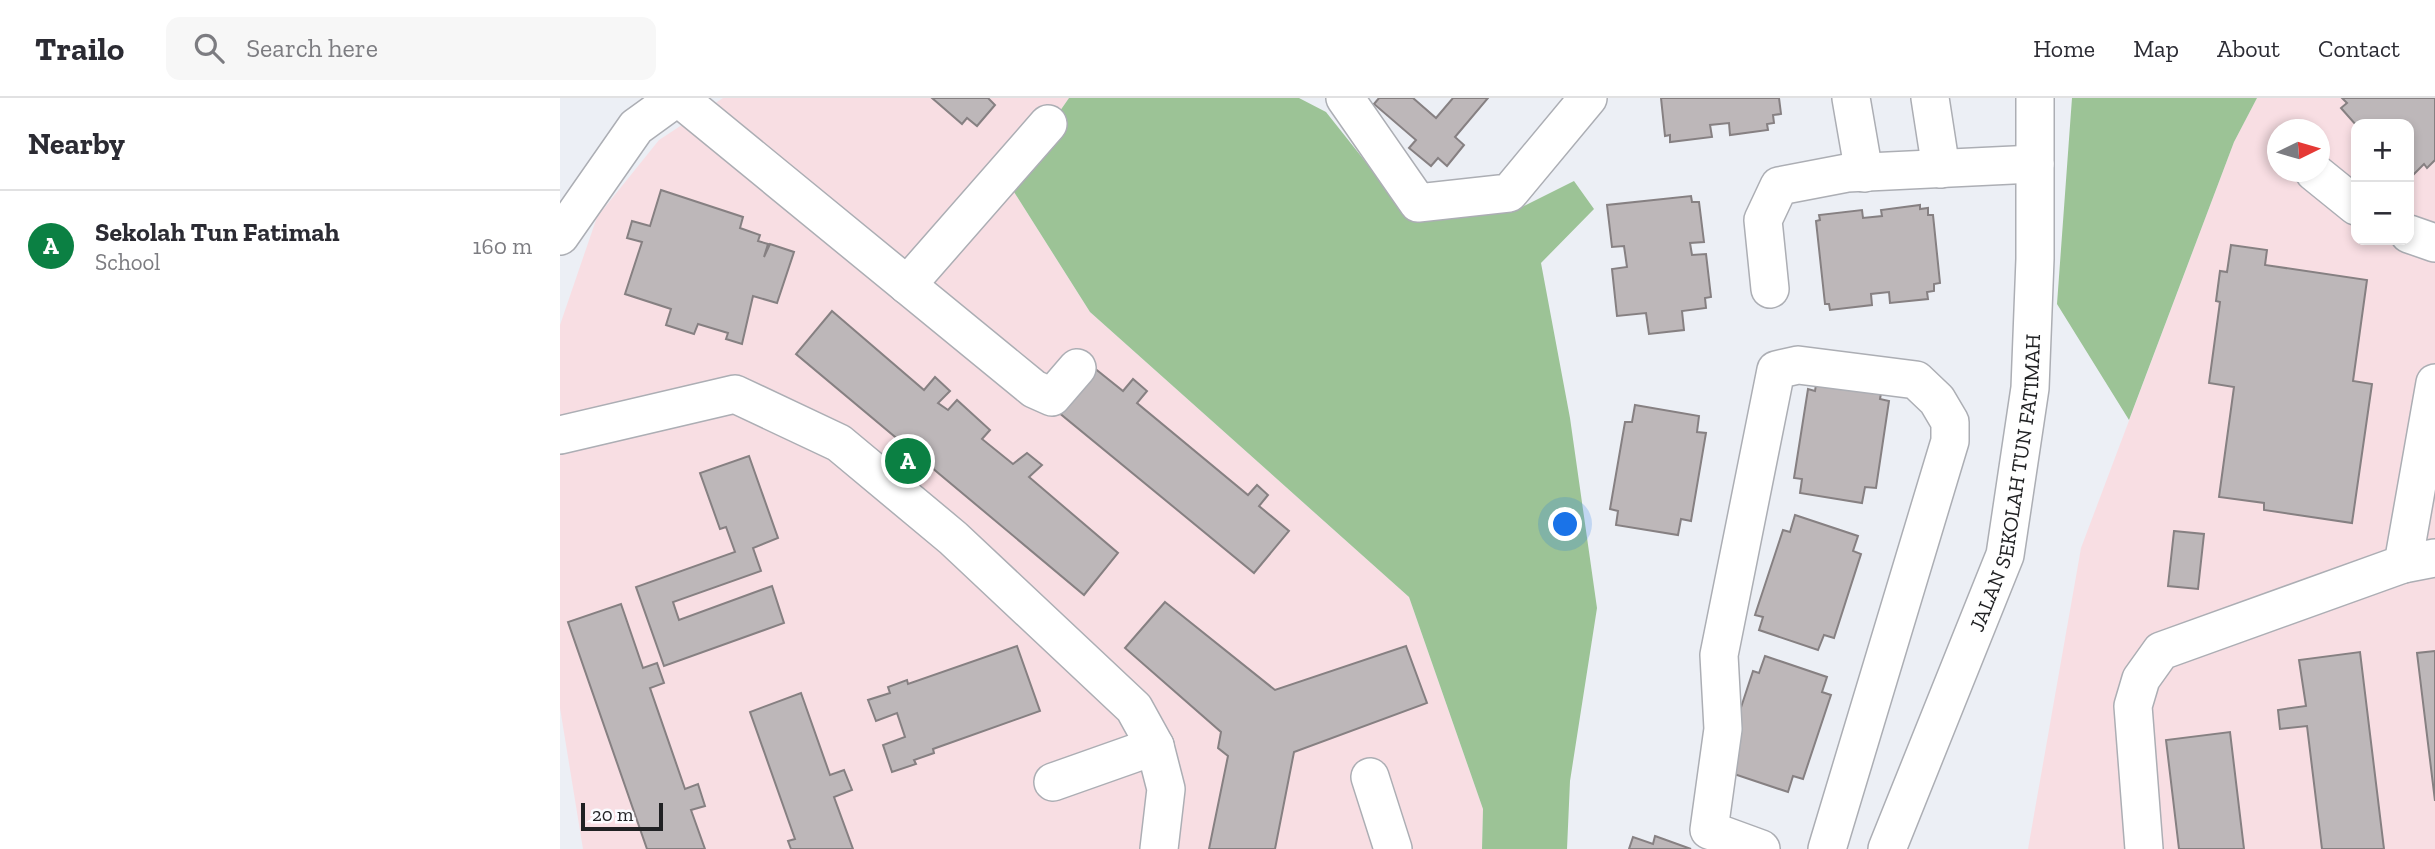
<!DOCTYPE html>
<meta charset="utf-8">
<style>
body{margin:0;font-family:"Zilla Slab",serif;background:#f7f7f7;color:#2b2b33}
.controls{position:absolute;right:21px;top:21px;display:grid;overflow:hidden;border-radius:14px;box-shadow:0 4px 10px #0003}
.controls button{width:63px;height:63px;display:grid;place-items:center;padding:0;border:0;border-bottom:2px solid #e1e1e2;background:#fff;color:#2b2b33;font:35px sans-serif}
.compass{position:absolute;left:1707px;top:21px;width:63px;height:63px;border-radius:50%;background:#fff;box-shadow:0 4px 10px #0003;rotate:85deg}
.scale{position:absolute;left:21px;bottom:18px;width:82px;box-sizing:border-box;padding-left:7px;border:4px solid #202123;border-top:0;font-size:19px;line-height:24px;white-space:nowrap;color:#202123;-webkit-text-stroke:5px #fbfcff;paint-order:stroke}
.you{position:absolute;left:1006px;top:427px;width:24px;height:24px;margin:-18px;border:5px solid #fff;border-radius:50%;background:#1a73e8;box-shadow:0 0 0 10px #1a73e833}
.badge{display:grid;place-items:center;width:46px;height:46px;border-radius:50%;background:#0b8043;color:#fff;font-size:23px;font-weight:700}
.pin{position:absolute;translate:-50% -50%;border:4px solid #fff;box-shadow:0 2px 7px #0006}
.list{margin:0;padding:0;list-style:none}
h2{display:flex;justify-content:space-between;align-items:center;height:91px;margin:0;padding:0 28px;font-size:30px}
h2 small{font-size:23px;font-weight:400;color:#7c7c81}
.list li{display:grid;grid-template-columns:46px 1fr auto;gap:21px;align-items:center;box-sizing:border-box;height:112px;padding:0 28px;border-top:2px solid #e1e1e2}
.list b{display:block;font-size:26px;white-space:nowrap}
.list p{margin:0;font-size:23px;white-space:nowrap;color:#7c7c81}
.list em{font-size:23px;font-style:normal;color:#7c7c81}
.icon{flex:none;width:38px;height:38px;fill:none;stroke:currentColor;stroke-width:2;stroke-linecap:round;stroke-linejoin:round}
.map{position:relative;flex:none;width:1875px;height:751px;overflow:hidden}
header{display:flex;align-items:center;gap:42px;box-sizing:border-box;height:98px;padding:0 35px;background:#fff;border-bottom:2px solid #e1e1e2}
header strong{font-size:33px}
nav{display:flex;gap:38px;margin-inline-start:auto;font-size:24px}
.search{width:490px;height:63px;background:#f7f7f7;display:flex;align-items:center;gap:18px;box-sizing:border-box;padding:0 24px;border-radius:14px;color:#7c7c81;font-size:26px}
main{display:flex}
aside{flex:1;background:#fff}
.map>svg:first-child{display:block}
.education{fill:#f8dee3;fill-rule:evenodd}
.forest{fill:#9cc396}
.building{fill:#bdb7b9;stroke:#868082;stroke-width:2}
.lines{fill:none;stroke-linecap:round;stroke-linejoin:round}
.minor-casing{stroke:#acaeb4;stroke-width:40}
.minor{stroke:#fff;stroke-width:37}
.labels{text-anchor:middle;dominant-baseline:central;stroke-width:5;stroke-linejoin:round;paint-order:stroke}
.street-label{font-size:21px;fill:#202123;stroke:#fbfcff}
</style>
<header>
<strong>Trailo</strong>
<div class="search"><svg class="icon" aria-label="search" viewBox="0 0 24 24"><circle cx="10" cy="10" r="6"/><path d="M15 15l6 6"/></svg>Search here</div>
<nav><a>Home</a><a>Map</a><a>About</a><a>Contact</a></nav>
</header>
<main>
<aside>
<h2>Nearby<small></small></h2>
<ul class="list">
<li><span class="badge">A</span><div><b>Sekolah Tun Fatimah</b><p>School</p></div><em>160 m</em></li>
</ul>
</aside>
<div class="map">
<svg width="1875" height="751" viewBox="0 0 1875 751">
<rect width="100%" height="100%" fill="#eceff5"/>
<g class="education">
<polygon points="163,0 509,0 449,86 530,214 849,499 923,711 922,751 23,751 0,610 0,227 37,119 99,42"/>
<path d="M 1697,0 L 1875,0 L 1875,751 L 1468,751 L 1521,450 L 1674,44 ZM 1796,26 L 1849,26 L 1849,142 L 1796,142 ZM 1717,32 L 1759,32 L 1759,74 L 1717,74 Z"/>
</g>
<g class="forest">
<polygon points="509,0 739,0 766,14 847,116 956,112 1014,83 1034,111 981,165 1010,320 1037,510 1010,683 1007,751 922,751 923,711 849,499 530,214 449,86"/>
<polygon points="1512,0 1697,0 1674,44 1569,322 1497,206"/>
</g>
<g class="building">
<polygon points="372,0 428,0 435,7 417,28 407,20 402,26"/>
<polygon points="819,0 853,0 876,20 893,0 928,0 895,39 904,47 887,68 878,60 871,68 849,50 856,42 814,6"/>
<polygon points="1101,0 1219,0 1221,16 1213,17 1214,25 1207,26 1208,32 1170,37 1169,25 1150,27 1152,39 1110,44 1110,37 1105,38"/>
<polygon points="1782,0 1875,0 1875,62 1867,70 1864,66 1849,81 1849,26 1796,27 1781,10 1787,5"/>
<polygon points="101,92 183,119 180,130 200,137 198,143 208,146 204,159 210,146 234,154 217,205 193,198 182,246 166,241 168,235 138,226 134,236 106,227 111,211 65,196 82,144 67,140 72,123 90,128"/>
<polygon points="1131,98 1132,104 1139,104 1144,144 1130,145 1132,157 1146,156 1151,199 1145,200 1146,210 1122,213 1124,232 1089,236 1086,215 1057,218 1052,171 1067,169 1064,148 1052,149 1047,107"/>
<polygon points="1360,107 1360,111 1368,110 1368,117 1373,117 1380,185 1374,186 1374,193 1367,194 1368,201 1330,205 1329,194 1311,196 1312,207 1270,212 1269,206 1265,206 1256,123 1260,122 1259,117 1302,112 1303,120 1322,118 1321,112"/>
<polygon points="1671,147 1707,152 1705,167 1807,182 1793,283 1812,286 1792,425 1704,412 1704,405 1659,399 1674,289 1649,285 1660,204 1656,203 1660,173 1667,174"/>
<polygon points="272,213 364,292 375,279 390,293 378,305 388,312 397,302 430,332 422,341 453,366 467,355 482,367 469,379 558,455 524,497 236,256"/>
<polygon points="528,265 563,293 573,281 587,293 577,305 688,397 697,387 708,397 699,408 729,433 694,475 492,309"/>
<polygon points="1258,275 1323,285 1320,301 1329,303 1316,390 1305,389 1302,405 1240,395 1242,381 1234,380 1248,291 1255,293"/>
<polygon points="1075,307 1139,318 1137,334 1146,335 1131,423 1121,421 1118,437 1056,427 1058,413 1050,411 1065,324 1072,324"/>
<polygon points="189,358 218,440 193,450 201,473 113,504 119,522 212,488 224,525 104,568 76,489 175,454 166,429 160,431 140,375"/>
<polygon points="1235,417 1298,438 1293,453 1301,456 1274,540 1264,537 1258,552 1199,532 1203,519 1195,517 1223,432 1230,434"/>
<polygon points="1614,433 1644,436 1638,491 1608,488"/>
<polygon points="605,504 715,592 846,548 867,605 734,654 715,751 649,751 668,658 658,650 661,634 565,550"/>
<polygon points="61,506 83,570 97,565 104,585 90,590 125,691 138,686 145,708 131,712 145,751 87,751 8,524"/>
<polygon points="457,548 480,613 373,651 374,655 354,662 356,666 332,674 323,647 345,639 337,615 316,623 308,602 330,595 328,589 347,582 348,586"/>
<polygon points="1875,553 1875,703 1857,555"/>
<polygon points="1800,554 1824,751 1762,751 1747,628 1720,631 1718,612 1746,608 1739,562"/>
<polygon points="1205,558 1267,579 1262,594 1271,597 1243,681 1233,678 1228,694 1168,674 1165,658 1193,573 1199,575"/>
<polygon points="241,595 270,677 284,672 292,692 274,699 293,751 231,751 228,743 235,741 190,614"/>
<polygon points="1670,634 1684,751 1619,751 1606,642"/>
<polygon points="1095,738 1131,751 1069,751 1073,739 1093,746"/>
</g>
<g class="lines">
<g class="minor-casing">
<g id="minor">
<polyline points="119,0 474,291 492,299 517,270"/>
<polyline points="785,0 858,105 949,95 1028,0"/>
<polyline points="1291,0 1304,75"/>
<polyline points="1370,0 1381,71"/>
<polyline points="1754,74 1796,108"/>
<polyline points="1849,136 1875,145"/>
<polyline points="0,138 76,29 116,0"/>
<polyline points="347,187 488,26"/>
<polyline points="1210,191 1203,122 1219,88 1287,75 1475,66"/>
<polyline points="0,337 175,296 279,345 393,440 574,610 595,648 606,691 599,751"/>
<polyline points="1843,466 1875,460"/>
<polyline points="810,679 833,751"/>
<polyline points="493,684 595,648"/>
<polyline points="1201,751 1149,732 1163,631 1159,557 1216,272 1238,267 1356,282 1377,302 1390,324 1390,343 1267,751"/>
<path id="s1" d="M 1327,751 L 1445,457 L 1470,290 L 1475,161 L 1475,0"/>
<polyline points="1584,751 1573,608 1581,581 1601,553 1843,466 1875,285"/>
</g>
</g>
<use href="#minor" class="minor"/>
</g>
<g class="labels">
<g class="street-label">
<text stroke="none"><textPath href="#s1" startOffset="388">JALAN SEKOLAH TUN FATIMAH</textPath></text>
</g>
</g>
</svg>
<div class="controls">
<button>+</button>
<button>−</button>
</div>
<svg class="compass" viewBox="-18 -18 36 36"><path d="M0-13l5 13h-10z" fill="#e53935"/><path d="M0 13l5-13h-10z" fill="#7c7c81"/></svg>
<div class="scale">20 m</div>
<div class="you"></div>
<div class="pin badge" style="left:348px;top:363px">A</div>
</div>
</main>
